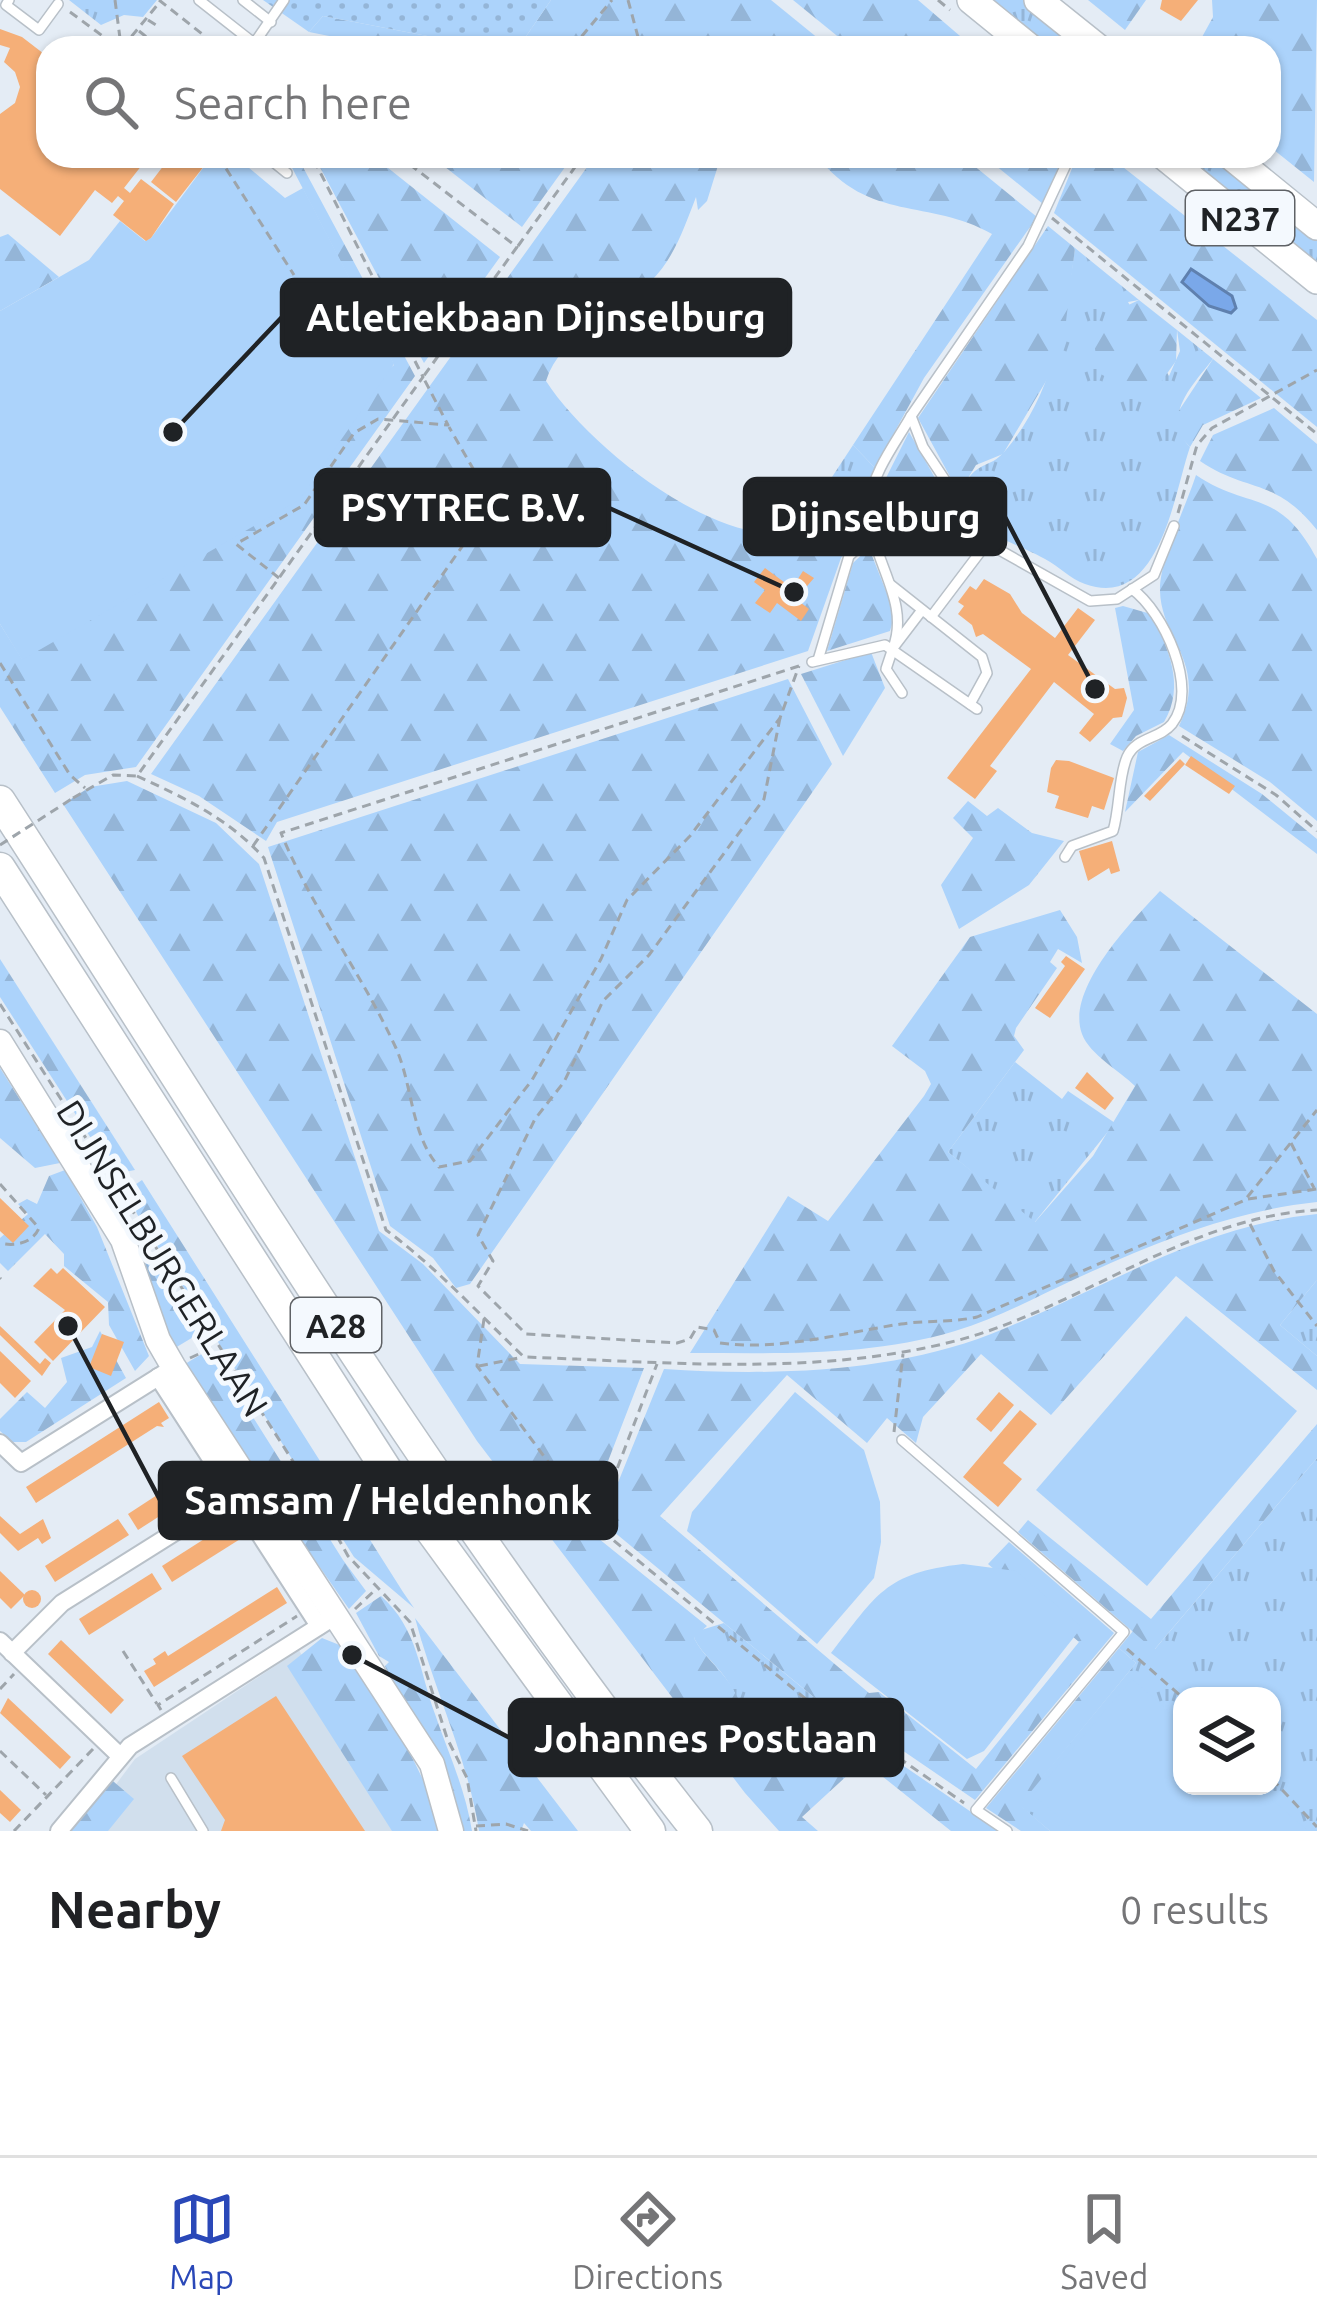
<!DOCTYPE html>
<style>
body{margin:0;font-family:Ubuntu,sans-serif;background:#f6f6f6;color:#202124}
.controls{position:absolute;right:36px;bottom:36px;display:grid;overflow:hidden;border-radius:24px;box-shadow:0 3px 9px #0004}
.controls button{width:108px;height:108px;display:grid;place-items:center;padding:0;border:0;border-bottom:3px solid #e0e0e0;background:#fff;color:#202124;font:60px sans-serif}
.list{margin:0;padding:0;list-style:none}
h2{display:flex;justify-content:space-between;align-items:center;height:156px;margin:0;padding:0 48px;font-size:51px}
h2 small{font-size:39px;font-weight:400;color:#757577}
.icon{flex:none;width:66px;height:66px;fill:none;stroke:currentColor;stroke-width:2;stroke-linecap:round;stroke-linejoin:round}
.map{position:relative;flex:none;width:1317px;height:1831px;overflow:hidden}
.search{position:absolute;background:#fff;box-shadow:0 3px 9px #0004;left:36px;right:36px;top:36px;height:132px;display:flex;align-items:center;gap:30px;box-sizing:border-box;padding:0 42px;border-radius:36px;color:#757577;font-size:45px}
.sheet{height:324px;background:#fff}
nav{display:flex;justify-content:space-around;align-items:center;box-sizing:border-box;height:168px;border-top:3px solid #e0e0e0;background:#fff;font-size:33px;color:#757577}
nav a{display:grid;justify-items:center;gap:6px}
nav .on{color:#2a48b8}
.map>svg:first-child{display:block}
.built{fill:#d1dfed}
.grass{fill:url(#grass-tufts);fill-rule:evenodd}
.forest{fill:url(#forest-firs)}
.park{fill:url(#park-dots)}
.pitch{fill:#acd3fb}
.water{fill:#7aa8e9;stroke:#5f80ae;stroke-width:3}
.building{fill:#f5af78}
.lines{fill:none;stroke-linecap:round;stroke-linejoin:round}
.lane-casing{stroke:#b8c0c8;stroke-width:12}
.street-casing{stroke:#b8c0c8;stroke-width:20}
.secondary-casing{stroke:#b8c0c8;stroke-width:27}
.primary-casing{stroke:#b8c0c8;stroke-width:30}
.highway-casing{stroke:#b8c0c8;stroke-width:33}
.path{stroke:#9ea5ab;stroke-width:3;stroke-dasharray:9 6;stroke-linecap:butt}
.lane{stroke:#fff;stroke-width:9}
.street{stroke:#fff;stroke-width:16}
.secondary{stroke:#fff;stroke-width:24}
.primary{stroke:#fff;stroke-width:27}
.highway{stroke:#fff;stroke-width:30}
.path-bridge{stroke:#9ea5ab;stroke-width:3;stroke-dasharray:9 6;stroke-linecap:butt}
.labels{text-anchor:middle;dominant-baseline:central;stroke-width:10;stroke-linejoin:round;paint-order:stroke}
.shield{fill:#f4f9fe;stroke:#5f6266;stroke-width:3}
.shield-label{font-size:33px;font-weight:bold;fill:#1f2225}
.street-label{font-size:36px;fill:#1f2225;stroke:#f4f9fe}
.leader{fill:none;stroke:#1f2225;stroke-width:4.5}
.callout-dot{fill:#1f2225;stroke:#f4f9fe;stroke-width:4.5}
.callout{fill:#1f2225;stroke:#1f2225;stroke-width:4.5}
.callout-label{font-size:39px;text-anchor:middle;font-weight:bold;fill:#fff}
</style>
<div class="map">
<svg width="1317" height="1831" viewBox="0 0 1317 1831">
<defs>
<pattern id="grass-tufts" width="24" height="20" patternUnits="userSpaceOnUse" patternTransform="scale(3)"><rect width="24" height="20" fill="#acd3fb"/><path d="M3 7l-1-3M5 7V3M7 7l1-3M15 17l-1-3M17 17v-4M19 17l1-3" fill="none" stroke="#94b5d7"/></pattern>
<pattern id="forest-firs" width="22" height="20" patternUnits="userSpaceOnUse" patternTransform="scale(3)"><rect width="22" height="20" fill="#acd3fb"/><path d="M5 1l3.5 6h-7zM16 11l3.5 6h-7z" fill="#94b5d7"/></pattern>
<pattern id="park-dots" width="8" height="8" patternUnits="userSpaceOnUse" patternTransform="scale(3)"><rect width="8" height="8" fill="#acd3fb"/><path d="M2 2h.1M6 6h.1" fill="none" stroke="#94b5d7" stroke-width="1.8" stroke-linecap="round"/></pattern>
</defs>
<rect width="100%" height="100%" fill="#e4ecf5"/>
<polygon class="built" points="299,1650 394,1831 81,1831 135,1759"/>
<g class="grass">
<polygon points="69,0 157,0 143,17 124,15 101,25"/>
<polygon points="984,0 1023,0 1077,44 1044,48"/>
<path d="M 1178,156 C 1235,156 1274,202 1317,237 L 1317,269 Z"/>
<path d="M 1075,248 L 1139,300 L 1128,302 L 1169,376 L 1180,351 L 1177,330 L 1213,359 C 1192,386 1161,416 1190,447 C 1174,493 1160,611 1085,584 C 1070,579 1059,566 1045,559 C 997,534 991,542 959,493 C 978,457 988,471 1005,451 C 1054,394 1065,319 1075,248 Z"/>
<polygon points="853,445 875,468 864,531 811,509"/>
<polygon points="1015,1062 1062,1099 1068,1091 1115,1123 1034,1223 948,1152"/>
<polygon points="1317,1280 1317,1356 1280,1325"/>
<path d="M 1317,1458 L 1317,1831 L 1050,1831 L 1019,1805 L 1136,1663 L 1119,1648 L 1133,1631 L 1155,1649 ZM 1182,1696 L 1272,1696 L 1272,1786 L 1182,1786 Z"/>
<path d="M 724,1623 L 851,1728 L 847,1740 L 813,1772 C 760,1771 752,1720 730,1685 C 720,1667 703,1656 694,1638 L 698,1631 Z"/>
</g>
<g class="forest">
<polygon points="551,0 771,0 830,48 518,48"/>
<polygon points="793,0 918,0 974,48 852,48"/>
<polygon points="1088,0 1146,0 1125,30"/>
<polygon points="1212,0 1317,0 1314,182 1269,146 1269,48 1196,48 1213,17"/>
<polygon points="323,16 490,48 390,48 309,32"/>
<polygon points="286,156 297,156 415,376 136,767 85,775 55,793 0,707 0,624 22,659 394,365"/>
<polygon points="314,156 373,156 500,257 424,363"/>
<polygon points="431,156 573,156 522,227"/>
<path d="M 595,156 L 721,156 L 707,201 L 698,210 L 696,197 C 684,228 674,259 650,282 C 618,314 561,333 546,381 C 587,445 715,549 796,532 L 811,509 L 864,531 L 841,558 L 808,651 L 277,822 L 266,841 L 199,796 L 151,774 Z"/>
<path d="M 817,156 L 962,156 L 1037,217 L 924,378 L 875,468 L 853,445 L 992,234 C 929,198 869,223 817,156 Z"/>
<polygon points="984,156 1063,156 1043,204"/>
<polygon points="1077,156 1109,156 1317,320 1317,427 1054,213"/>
<polygon points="1048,226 1075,248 1062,354 1003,454 976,465 959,493 918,418"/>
<polygon points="8,234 59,277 0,311 0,237"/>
<polygon points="1139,300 1177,330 1176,361 1158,386 1129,390 1099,373 1094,343 1105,316"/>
<polygon points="1213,359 1261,398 1203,425 1190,447 1179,435 1176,415"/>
<path d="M 1274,408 L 1317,444 L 1317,530 C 1275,477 1247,493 1200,461 L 1213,435 Z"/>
<polygon points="909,432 943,492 886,478"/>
<path d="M 1196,475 C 1249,511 1279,487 1317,559 L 1317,821 L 1270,782 L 1179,726 C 1209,663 1161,640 1160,591 C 1159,561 1186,506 1196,475 Z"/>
<polygon points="869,548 895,614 890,631 827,651 853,563"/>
<path d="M 1123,606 L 1151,614 C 1168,647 1186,686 1164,722 L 1136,736 L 1123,751 L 1110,744 L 1134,710 L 1115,608 Z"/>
<polygon points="871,652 885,688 843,756 801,674"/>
<polygon points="788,679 832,764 470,1284 456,1288 433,1258 390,1226 268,847"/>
<polygon points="1169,735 1262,794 1317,839 1317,854 1183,752 1125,812 1138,752"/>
<path d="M 127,781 L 216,823 L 259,864 L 379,1231 L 423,1264 L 520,1364 L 644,1368 L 583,1526 L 707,1626 L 694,1638 C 703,1656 719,1667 730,1684 C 757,1728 750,1753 809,1773 L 847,1740 L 895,1760 L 999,1831 L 951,1831 L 863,1761 L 802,1817 L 818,1831 L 779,1831 L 745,1793 L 477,1441 L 63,804 L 90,787 Z"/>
<polygon points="968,801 987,816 998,808 1032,833 1064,841 1029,885 959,929 941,885 973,838 953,818"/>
<path d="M 1160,891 L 1317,1014 L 1317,1202 C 1231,1211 1151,1244 1073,1280 C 1034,1298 996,1319 955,1331 C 868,1357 779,1353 690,1353 L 788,1196 L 828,1221 L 924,1096 L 931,1084 L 925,1071 L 892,1046 L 970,937 L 1060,910 L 1077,937 L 1082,963 L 1058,949 L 1050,962 L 1057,968 L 1016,1028 L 1014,1036 L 1024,1050 L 948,1152 L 1035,1222 L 1093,1156 L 1135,1086 C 1120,1071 1090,1055 1082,1034 C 1065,989 1133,920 1160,891 Z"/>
<polygon points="0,959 135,1170 114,1174 0,997"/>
<polygon points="0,1068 60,1163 35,1168 0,1138"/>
<polygon points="65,1170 97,1227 149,1356 135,1371 109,1325 108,1302 64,1266 64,1254 45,1234 8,1271 0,1263 0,1238 28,1214 18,1204 27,1199 37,1204 49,1176"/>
<polygon points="142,1180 403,1592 414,1608 354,1557 137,1214 129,1189"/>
<polygon points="99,1191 130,1225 200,1333 170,1351"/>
<path d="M 1317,1214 L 1317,1280 L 1280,1325 L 1317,1356 L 1317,1390 L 1176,1276 L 1051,1415 L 981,1354 L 923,1417 L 916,1443 L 887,1418 L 867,1443 L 787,1375 L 660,1516 L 869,1693 L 879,1692 L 976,1769 L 1079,1642 L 988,1564 L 1009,1542 L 1114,1633 L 975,1800 L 896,1746 L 862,1737 L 602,1522 L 664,1369 C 769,1376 891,1373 991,1334 C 1100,1291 1198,1226 1317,1214 Z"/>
<polygon points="100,1331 126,1378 26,1442 12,1442 0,1431 0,1419 27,1392 45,1408 67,1382 61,1358 92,1347"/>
<polygon points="210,1349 343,1560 366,1591 349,1609 180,1367"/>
<polygon points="1317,1424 1317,1458 1154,1650 1018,1532 1028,1520 1151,1619"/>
<path d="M 381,1596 C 418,1629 419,1670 435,1714 C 449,1755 465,1788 472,1831 L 461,1831 L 392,1684 L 385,1666 L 389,1662 L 379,1656 L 356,1613 Z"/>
<path d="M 415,1618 L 578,1831 L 531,1831 L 524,1823 L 521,1831 L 479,1831 C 468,1759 434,1690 415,1618 Z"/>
<path d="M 322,1638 L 342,1646 C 380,1705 424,1762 441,1831 L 392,1831 L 287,1666 Z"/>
<polygon points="1119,1648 1136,1663 1020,1805 1050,1831 1021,1831 986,1808"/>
<polygon points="107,1776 134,1799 108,1831 66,1831"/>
</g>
<polygon class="park" points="263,0 551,0 518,48 490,48 323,16 309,32"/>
<g class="pitch">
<polygon points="212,156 235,156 285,198 303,188 394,364 299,500 22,660 0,624 0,311 89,260 120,221 145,241 151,238"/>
<polygon points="1186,1316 1297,1411 1147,1586 1036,1490"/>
<polygon points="795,1392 864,1450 880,1502 881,1542 874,1578 817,1644 687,1531 692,1512"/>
<path d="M 963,1564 L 1016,1571 L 1082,1627 L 984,1751 L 967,1759 L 831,1653 C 877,1595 884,1573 963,1564 Z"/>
<polygon points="1132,1679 1182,1723 1182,1786 1256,1786 1308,1831 1075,1831 1033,1795"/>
</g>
<polygon class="water" points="1191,269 1232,296 1236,308 1231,313 1209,306 1182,282"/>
<g class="building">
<polygon points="1162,0 1198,0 1181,21 1160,9"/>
<polygon points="0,29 22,37 48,57 48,156 149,156 124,188 130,193 141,179 174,204 151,238 146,241 113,215 124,201 118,196 112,203 95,190 60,236 0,189 0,114 15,103 20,87 15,72 4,62 10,48 0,45"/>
<polygon points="171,156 204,156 208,161 176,202 151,182"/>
<polygon points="765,568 792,588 803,571 814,578 796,599 809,609 801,621 777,603 770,613 755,603 765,590 754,582"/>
<polygon points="984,579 1010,594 1022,613 1055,638 1078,608 1095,620 1068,655 1115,689 1124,688 1127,698 1122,717 1113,718 1090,742 1079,733 1094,714 1054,682 990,766 997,771 975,799 947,778 1031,669 983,634 976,637 972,625 958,614 964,606 958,602 970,586 976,590"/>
<polygon points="1191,756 1235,786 1229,794 1185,765"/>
<polygon points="1180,759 1185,764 1150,801 1144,796"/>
<polygon points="1069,761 1114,778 1104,810 1092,806 1088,818 1055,808 1059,796 1047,792 1051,768 1056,760"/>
<polygon points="1112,841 1120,871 1111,874 1109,868 1088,881 1079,851"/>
<polygon points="1066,956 1085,969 1050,1018 1035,1008 1065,966 1061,962"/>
<polygon points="1087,1072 1114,1098 1105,1110 1075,1088"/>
<polygon points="0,1198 29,1226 13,1243 0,1231"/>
<polygon points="51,1268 57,1274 63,1268 105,1307 53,1361 34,1342 65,1310 33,1286"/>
<polygon points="0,1326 40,1364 45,1358 51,1363 42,1376 0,1335"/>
<polygon points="102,1334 124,1342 111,1376 89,1367"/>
<polygon points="0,1351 31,1381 15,1398 0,1383"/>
<polygon points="999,1392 1014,1405 991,1432 976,1419"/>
<polygon points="159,1402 169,1418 161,1423 164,1427 157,1426 36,1503 26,1487"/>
<polygon points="1020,1410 1037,1424 1003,1463 1022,1479 998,1507 963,1477"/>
<polygon points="200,1467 211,1483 138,1530 128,1514"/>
<polygon points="0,1516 20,1534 43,1519 51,1538 42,1544 38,1538 18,1551 0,1533"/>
<polygon points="118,1519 129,1535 55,1582 45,1566"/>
<polygon points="234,1520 245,1536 172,1582 162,1566"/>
<polygon points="0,1571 25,1595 11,1609 0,1598"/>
<polygon points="152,1573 162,1589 89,1635 79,1619"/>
<polygon points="277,1587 287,1603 154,1687 144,1671 156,1664 153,1659 165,1651 168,1656"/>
<circle cx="32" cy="1599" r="9"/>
<polygon points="61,1640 124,1700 111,1714 48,1654"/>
<polygon points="276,1696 365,1831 221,1831 225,1820 182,1756"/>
<polygon points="8,1698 71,1757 60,1769 0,1713"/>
<polygon points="0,1790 21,1810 10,1822 0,1813"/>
</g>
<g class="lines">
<g class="lane-casing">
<g id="lane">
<polyline points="9,0 6,5 39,30 58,4"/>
<polyline points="199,0 255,44"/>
<polyline points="243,0 271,22"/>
<polyline points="251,48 284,0"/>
<polyline points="1122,48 1124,43"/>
<polyline points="266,156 287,173"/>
<polyline points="1070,156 1028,246 911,416 923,447 987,543 1090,601 1117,599 1154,575 1174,526"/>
<polyline points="891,585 982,657 987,673 970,704"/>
<polyline points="931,617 987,543"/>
<path d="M 893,648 C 912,597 865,555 870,502 C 872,473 897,441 911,416"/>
<polyline points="818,660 849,556 871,536"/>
<polyline points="812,662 885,645 977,709"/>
<polyline points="902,693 886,669 893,648 922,610"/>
<path d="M 1065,857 L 1072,846 L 1113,831 C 1120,808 1118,778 1127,757 C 1136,737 1160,739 1172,724 C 1200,689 1163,611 1132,589"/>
<polyline points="902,1440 1124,1632 976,1810 1007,1831"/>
<polyline points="171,1778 203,1831"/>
</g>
</g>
<g class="street-casing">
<g id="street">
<polyline points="158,1377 319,1626"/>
<polyline points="0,1443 21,1463 163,1374"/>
<polyline points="0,1641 120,1756"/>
<polyline points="12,1653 62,1603 234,1495"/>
<polyline points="59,1831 130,1746 337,1615"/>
</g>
</g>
<g class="secondary-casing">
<polyline id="secondary" points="0,1042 123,1240 158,1340 173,1366 432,1764 451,1831"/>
</g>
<g class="primary-casing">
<g id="primary">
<polyline points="971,0 1030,48"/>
<polyline points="1038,0 1098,48"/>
<polyline points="1164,156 1317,280"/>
<polyline points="1231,156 1317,226"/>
</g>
</g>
<g class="highway-casing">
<g id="highway">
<path d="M 0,801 C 225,1149 439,1506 697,1831"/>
<polyline points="0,868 388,1472 650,1831"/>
</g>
</g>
<g class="path">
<polyline points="115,0 121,46"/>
<polyline points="159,0 220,48"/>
<polyline points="628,0 641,48"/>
<polyline points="938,0 950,10"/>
<polyline points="70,12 119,48"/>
<polyline points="148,20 159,27"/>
<polyline points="139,31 149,39"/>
<polyline points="269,46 283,48"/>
<polyline points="122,48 159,3"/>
<polyline points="572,48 612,0"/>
<polyline points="218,156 294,275"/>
<polyline points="1131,156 1144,166"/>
<polyline points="1052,218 1317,434"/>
<polyline points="518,246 583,156"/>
<polyline points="1178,513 1197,445 1212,428 1317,370"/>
<polyline points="279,578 236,544 304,505 354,433 378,419 448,425 423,377 517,247 399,156"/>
<polyline points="0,663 70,775 85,788"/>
<path d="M 799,666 L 281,833 C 312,909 361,972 395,1046 C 413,1084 410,1134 439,1167 L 470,1161 L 532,1080 L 601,959 L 627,900 L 690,836 L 780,718 L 799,666"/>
<path d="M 780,718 L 764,799 L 649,955 L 603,1001 L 564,1082 L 535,1119 L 478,1235 L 493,1261 L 478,1286 L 526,1334 L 677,1343 L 690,1339 L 697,1327 L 714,1330 L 720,1343 C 780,1351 842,1333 901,1324 C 927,1320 950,1323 977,1317 L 1245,1200 L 1317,1110"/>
<polyline points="1182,736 1276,795 1317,831"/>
<path d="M 137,776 C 185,798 229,819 264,858 L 386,1230 C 436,1267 479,1314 524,1357 C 668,1362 819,1377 959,1340 C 1081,1307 1188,1217 1317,1210"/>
<polyline points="73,798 113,775 137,776 423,377 312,156"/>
<polyline points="253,846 482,518 482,484 449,427"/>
<polyline points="0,1004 312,1491 348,1556 410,1622 447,1738 467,1778 476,1831"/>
<polyline points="1291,1143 1314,1188"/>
<path d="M 0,1184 L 39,1228 C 33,1243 14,1247 0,1243"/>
<polyline points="1248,1199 1317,1189"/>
<polyline points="1250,1224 1274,1271 1317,1326"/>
<polyline points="0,1278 1,1279"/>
<polyline points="484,1319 477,1366 595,1525 858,1742 896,1756 964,1803"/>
<polyline points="190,1358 214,1347"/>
<polyline points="479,1366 523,1357"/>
<polyline points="894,1432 903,1354"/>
<polyline points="596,1524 657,1364"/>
<polyline points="355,1609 374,1591"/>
<polyline points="1127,1649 1182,1697"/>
<polyline points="123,1651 157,1704"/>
<polyline points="0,1689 14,1674"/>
<polyline points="161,1710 158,1705 297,1616"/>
<polyline points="0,1751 46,1795"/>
<polyline points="1272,1779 1317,1827"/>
<polyline points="476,1826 506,1824 528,1831"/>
<polyline points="14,1831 93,1749"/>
</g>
<use href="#lane" class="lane"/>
<use href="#street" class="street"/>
<use href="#secondary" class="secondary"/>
<use href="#primary" class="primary"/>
<use href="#highway" class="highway"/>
<polyline class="path-bridge" points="0,845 73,798"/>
</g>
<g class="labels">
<g class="shield">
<rect x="1186" y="191" width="108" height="54" rx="9"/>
<rect x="291" y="1298" width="90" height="54" rx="9"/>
</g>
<g class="shield-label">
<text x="1240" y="218">N237</text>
<text x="336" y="1325">A28</text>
</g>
<g class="street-label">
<text transform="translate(163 1258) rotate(58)">DIJNSELBURGERLAAN</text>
</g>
</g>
<path class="leader" d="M173 432L282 317M794 592L609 508M1095 689L1005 517M68 1326L160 1500M352 1655L510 1738"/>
<g class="callout-dot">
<circle cx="173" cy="432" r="12"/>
<circle cx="794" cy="592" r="12"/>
<circle cx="1095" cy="689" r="12"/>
<circle cx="68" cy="1326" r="12"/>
<circle cx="352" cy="1655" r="12"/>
</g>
<g class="callout">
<rect x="282" y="280" width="508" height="75" rx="12"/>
<rect x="316" y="470" width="293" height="75" rx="12"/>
<rect x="745" y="479" width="260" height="75" rx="12"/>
<rect x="160" y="1463" width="456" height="75" rx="12"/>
<rect x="510" y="1700" width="392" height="75" rx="12"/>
</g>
<g class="callout-label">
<text x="536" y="331">Atletiekbaan Dijnselburg</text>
<text x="463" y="521">PSYTREC B.V.</text>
<text x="875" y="531">Dijnselburg</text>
<text x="388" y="1514">Samsam / Heldenhonk</text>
<text x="706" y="1752">Johannes Postlaan</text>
</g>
</svg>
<div class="controls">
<button><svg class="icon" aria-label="layers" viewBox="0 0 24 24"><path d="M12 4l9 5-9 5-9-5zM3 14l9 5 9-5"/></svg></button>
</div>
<div class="search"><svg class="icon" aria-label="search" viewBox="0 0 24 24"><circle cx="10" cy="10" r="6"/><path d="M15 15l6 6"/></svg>Search here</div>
</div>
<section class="sheet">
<h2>Nearby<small>0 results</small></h2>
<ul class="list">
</ul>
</section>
<nav>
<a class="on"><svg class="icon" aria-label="map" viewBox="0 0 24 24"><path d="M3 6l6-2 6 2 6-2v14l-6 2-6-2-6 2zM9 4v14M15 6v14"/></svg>Map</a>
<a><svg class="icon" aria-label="directions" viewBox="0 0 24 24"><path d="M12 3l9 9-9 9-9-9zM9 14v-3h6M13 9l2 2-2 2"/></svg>Directions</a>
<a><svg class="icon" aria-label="saved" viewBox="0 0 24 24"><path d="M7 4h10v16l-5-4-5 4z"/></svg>Saved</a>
</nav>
